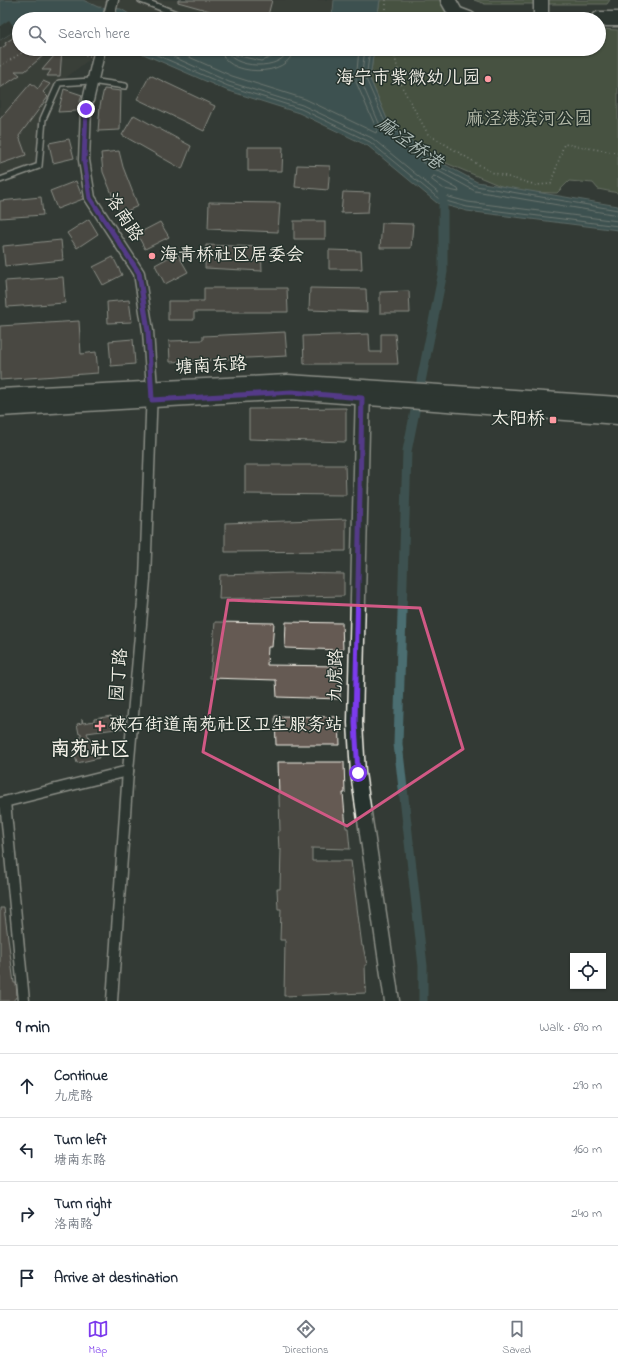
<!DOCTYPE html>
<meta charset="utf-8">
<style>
body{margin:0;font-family:"Indie Flower","LXGW WenKai TC",sans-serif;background:#f2f2f3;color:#1f2937}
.controls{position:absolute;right:12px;bottom:12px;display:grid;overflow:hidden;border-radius:0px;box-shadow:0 1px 3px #0004}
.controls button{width:36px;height:36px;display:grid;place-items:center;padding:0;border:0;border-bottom:1px solid #e0e1e3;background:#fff;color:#1f2937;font:20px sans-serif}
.stop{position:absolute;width:12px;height:12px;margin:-9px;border:3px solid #7c3aed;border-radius:50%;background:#fff}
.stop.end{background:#7c3aed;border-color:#fff;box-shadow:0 1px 4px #0008}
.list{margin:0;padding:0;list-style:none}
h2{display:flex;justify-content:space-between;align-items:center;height:52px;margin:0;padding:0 16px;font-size:17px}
h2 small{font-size:13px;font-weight:400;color:#747a83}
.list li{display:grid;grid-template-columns:26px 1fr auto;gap:12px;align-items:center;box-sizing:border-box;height:64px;padding:0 16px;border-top:1px solid #e0e1e3}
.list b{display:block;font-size:15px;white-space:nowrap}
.list p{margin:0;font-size:13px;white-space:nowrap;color:#747a83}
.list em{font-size:13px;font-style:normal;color:#747a83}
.icon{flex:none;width:22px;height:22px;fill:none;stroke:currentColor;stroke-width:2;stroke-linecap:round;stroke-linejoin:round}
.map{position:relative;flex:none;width:618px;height:1001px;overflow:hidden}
.search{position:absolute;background:#fff;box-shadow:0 1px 3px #0004;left:12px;right:12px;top:12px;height:44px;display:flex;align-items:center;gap:10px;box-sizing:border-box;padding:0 14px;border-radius:22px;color:#747a83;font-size:15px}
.sheet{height:308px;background:#fff}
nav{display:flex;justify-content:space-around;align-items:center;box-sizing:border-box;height:56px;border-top:1px solid #e0e1e3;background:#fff;font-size:11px;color:#747a83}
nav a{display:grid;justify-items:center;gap:2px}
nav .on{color:#7c3aed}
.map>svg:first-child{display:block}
.built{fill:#42443e}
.green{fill:#5e6f51;stroke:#a9b09c}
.water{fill:#4b6e71;stroke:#8fa2a1}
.pier{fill:#333b35}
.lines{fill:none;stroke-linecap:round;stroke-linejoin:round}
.shore{stroke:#b0bdb8;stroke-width:1}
.canal{stroke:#4b6e71;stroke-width:9}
.building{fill:#655a53;stroke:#f4f1e8}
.lane-casing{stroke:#f4f1e8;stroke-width:8}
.street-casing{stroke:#f4f1e8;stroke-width:13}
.secondary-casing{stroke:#f4f1e8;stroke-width:17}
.path{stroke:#f4f1e8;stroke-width:1.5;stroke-dasharray:1 3;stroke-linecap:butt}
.lane{stroke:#26332d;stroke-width:5}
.street{stroke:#26332d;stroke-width:10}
.secondary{stroke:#26332d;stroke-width:14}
.route{stroke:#7c3aed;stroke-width:5}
.marked{fill:none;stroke:#d15985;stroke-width:3;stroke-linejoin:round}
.poi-dot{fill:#ff9aa2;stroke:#26332d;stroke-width:1.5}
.labels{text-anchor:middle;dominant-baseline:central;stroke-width:3;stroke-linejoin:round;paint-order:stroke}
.poi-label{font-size:18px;fill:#f4f1e8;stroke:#26332d;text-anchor:end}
.park-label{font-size:18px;fill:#b8bdac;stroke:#26332d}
.street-label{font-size:18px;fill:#f4f1e8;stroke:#26332d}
.water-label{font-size:19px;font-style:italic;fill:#b0bdb8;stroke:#26332d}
.quarter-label{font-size:20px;font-weight:bold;fill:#f4f1e8;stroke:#26332d}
</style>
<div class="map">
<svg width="618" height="1001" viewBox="0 0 618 1001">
<rect width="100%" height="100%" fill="#333b35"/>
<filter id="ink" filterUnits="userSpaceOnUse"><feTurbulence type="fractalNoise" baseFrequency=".025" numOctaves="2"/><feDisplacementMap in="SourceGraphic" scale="8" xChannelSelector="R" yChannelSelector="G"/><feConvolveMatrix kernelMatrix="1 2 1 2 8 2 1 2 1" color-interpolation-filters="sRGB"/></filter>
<g filter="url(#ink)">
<g class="built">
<polygon points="0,0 334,0 333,11 325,19 137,19 121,9 19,19 19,49 100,49 99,52 55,86 43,119 39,166 0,178"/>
<polygon points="229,49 283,49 261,57"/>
</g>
<g class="green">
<polygon points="380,0 441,0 458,19 377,19"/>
<polygon points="474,0 610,0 607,4 485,4"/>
<polygon points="599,29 618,30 618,193 598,189 593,183 569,181 557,193 515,192 427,155 387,119 370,78 374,49 599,49"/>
</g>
<g class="water">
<polygon points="0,0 83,0 98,7 121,9 137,19 19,19 19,28 0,40"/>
<polygon points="334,0 380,0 377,19 325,19 333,11"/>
<polygon points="132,49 229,49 261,57 283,49 374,49 370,79 387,119 427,155 477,182 618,206 618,230 467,211 437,203 368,146 299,113 226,90"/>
</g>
<polygon class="pier" points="9,20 16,30 0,40 0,26"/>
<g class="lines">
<g class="shore">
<polyline points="143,49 228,86 301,109 370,142 439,199 467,207 618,226"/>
<polyline points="156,49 229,82 302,105 372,138 441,195 468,202 618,221"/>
<polyline points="171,49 232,76 305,99 376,133 377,130 356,82 359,49"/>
<path d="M 221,49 C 222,77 292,79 293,49"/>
<path d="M 227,49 C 228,69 286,72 287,49"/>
<polyline points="232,49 235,55 261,61 280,54 282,49"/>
<polyline points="365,49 361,81 379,123 422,162 475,191 618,215"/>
<polyline points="370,49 366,79 384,120 425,159 476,186 618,210"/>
<polygon points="434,176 458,189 459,192 444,189 432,180"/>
</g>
<polyline class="canal" points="423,1001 423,966 398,744 407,451 443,272 443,193"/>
</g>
<g class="building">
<polygon points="178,0 272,0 267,19 208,19 210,11 178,2"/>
<polygon points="19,34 19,49 51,49 25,71 15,71 20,75 0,88 0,49 6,45 5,43"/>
<polygon points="60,49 62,49 60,76 47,76 51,70 42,70"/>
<polygon points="150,75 215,106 204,131 137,99"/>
<polygon points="43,81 50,84 43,92 48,97 19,136 26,155 0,164 0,119 31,83 38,89"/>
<polygon points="64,89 82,95 77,111 58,112"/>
<polygon points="104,89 121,91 120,130 98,131 100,106"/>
<polygon points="134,115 191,146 182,169 122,135"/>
<polygon points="69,139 74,158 53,163 49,143"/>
<polygon points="248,147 283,147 282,171 248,171"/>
<polygon points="119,151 123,167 138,206 120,214 103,172 101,153"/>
<polygon points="297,165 330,166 328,190 295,187"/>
<polygon points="76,181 83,199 57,209 50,191"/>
<polygon points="343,192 370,193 368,212 341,213"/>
<polygon points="41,197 43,215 0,218 0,201"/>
<polygon points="209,202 280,203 278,232 208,229"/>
<polygon points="89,219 98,234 77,248 67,233"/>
<rect x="294" y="221" width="31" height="18"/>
<polygon points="160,222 169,237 145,249 137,234"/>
<polygon points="382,223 413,224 411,248 380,248"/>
<polygon points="61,240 63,260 5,266 3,246"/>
<polygon points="206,245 261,247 262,271 205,268"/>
<polygon points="329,250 361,251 362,269 329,269"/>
<polygon points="177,253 188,272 165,284 155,265"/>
<polygon points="113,257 122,275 103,285 93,267"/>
<polygon points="63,277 65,303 7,307 5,281"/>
<polygon points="204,288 287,288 288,312 194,312 194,320 168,320 168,301 204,301"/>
<polygon points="310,288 366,289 367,312 309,310"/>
<polygon points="409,291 410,313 380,313 380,292"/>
<polygon points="129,300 132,322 108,323 107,302"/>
<polygon points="79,321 81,354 96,352 98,373 0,380 0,326"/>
<polygon points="285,332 287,356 170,362 169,341 203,340 203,336"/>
<polygon points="369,334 370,352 381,352 381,334 395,334 398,364 304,364 303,336"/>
<polygon points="133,339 135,364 111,366 109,341"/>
<polygon points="346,408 346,442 249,439 249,409"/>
<polygon points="245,465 345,465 346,495 245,494"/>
<polygon points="346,519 346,551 225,552 225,523"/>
<polygon points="291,573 344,574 344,596 219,599 220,575"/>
<polygon points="215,622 274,623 272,647 268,647 267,665 340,666 340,699 277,697 276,680 210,678"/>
<polygon points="286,622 342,623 343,650 285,648"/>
<polygon points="111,716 111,719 122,717 123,728 87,733 93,747 96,747 99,758 77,763 74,752 81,750 81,733 79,734 77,724 82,723 82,719 83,723 94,721 94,719"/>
<polygon points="275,716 339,717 340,745 276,745"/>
<polygon points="278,762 344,762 345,793 343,793 346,828 348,828 350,849 312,848 312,861 351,861 362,946 363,946 367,965 365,965 366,993 284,996 285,940 280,940 281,909 278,909 277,889 280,889 281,849 279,850 278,831 280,831"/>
<polygon points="0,908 4,908 14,983 16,983 17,996 13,1001 0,1001"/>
</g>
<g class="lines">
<g class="lane-casing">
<g id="lane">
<polyline points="141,0 189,19"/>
<polyline points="0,180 39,166 43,119 59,83 91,81 125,86"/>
</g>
</g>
<g class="street-casing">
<g id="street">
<polyline points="108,19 113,0"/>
<polyline points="100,49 86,109 84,160 90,198 139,273 148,331 152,389 145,579 128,771 112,1001"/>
<polyline points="5,802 24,1001"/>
<polyline points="0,803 128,771"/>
</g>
</g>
<g class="secondary-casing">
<g id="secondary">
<polyline points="448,0 456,14 469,19"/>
<polyline points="541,19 541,0"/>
<polyline points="599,19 618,19"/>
<polyline points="363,388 355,723 358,773 392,1001"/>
<polyline points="0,396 288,382 618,404"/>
<polyline points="0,409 291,392 618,417"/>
</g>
</g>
<g class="path">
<polyline points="386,0 386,19"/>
<polyline points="38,49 72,51 90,56"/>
<polyline points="393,49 402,87 428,134 491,172 536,185 551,184 564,144 618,153"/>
<polyline points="0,66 25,51 32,49"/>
</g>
<use href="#lane" class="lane"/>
<use href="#street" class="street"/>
<use href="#secondary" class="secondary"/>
</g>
</g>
<g class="lines" filter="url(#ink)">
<polyline class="route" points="86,109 84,160 90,198 139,273 148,331 152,400 292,392 362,398 355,723 358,773"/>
</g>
<path d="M0 0H618V1001H0ZM 228,600 L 420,608 L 463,749 L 347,826 L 203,752 Z" fill="#333b35" fill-opacity=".55" fill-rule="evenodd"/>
<path class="marked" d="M 228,600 L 420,608 L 463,749 L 347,826 L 203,752 Z"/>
<g class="poi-dot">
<circle cx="488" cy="79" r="4"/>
<circle cx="152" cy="256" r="4"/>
<rect x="549" y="416" width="8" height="8" rx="2"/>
<path d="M98 720h4v4h4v4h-4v4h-4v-4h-4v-4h4z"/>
</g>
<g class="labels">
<g class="poi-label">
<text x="480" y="79">海宁市紫微幼儿园</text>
<text x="160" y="256" text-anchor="start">海青桥社区居委会</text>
<text x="545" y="420">太阳桥</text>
<text x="109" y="726" text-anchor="start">硖石街道南苑社区卫生服务站</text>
</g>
<g class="park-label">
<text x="529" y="120">麻泾港滨河公园</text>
</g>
<g class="street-label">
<text transform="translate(123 218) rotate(57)">洛南路</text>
<text transform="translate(211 367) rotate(-3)">塘南东路</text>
<text transform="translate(120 675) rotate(-85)">园丁路</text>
<text transform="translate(337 676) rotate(-89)">九虎路</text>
</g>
<g class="water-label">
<text transform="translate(409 144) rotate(36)">麻泾桥港</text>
</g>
<g class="quarter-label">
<text x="90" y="750">南苑社区</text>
</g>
</g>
</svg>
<div class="controls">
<button><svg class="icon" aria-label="locate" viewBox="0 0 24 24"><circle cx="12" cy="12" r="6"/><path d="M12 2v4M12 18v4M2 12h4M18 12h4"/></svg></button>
</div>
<div class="stop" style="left:358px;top:773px"></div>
<div class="stop end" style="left:86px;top:109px"></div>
<div class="search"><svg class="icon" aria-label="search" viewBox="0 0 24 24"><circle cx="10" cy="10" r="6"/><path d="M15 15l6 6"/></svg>Search here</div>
</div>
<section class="sheet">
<h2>9 min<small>Walk · 690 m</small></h2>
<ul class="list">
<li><svg class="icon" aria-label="ahead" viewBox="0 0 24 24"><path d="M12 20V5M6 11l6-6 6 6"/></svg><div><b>Continue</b><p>九虎路</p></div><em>290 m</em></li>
<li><svg class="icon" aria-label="left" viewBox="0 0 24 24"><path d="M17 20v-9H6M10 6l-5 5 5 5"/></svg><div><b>Turn left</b><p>塘南东路</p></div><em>160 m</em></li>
<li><svg class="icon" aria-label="right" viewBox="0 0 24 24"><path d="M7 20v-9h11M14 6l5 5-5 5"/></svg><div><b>Turn right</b><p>洛南路</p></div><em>240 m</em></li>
<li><svg class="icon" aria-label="arrive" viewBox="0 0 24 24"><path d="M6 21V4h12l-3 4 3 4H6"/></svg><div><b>Arrive at destination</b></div></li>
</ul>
</section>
<nav>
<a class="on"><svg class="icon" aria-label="map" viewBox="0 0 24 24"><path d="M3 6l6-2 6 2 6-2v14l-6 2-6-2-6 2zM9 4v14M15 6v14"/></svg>Map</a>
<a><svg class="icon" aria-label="directions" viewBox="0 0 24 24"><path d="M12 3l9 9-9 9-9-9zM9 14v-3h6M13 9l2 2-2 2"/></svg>Directions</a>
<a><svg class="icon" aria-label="saved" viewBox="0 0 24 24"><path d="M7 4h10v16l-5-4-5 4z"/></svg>Saved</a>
</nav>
